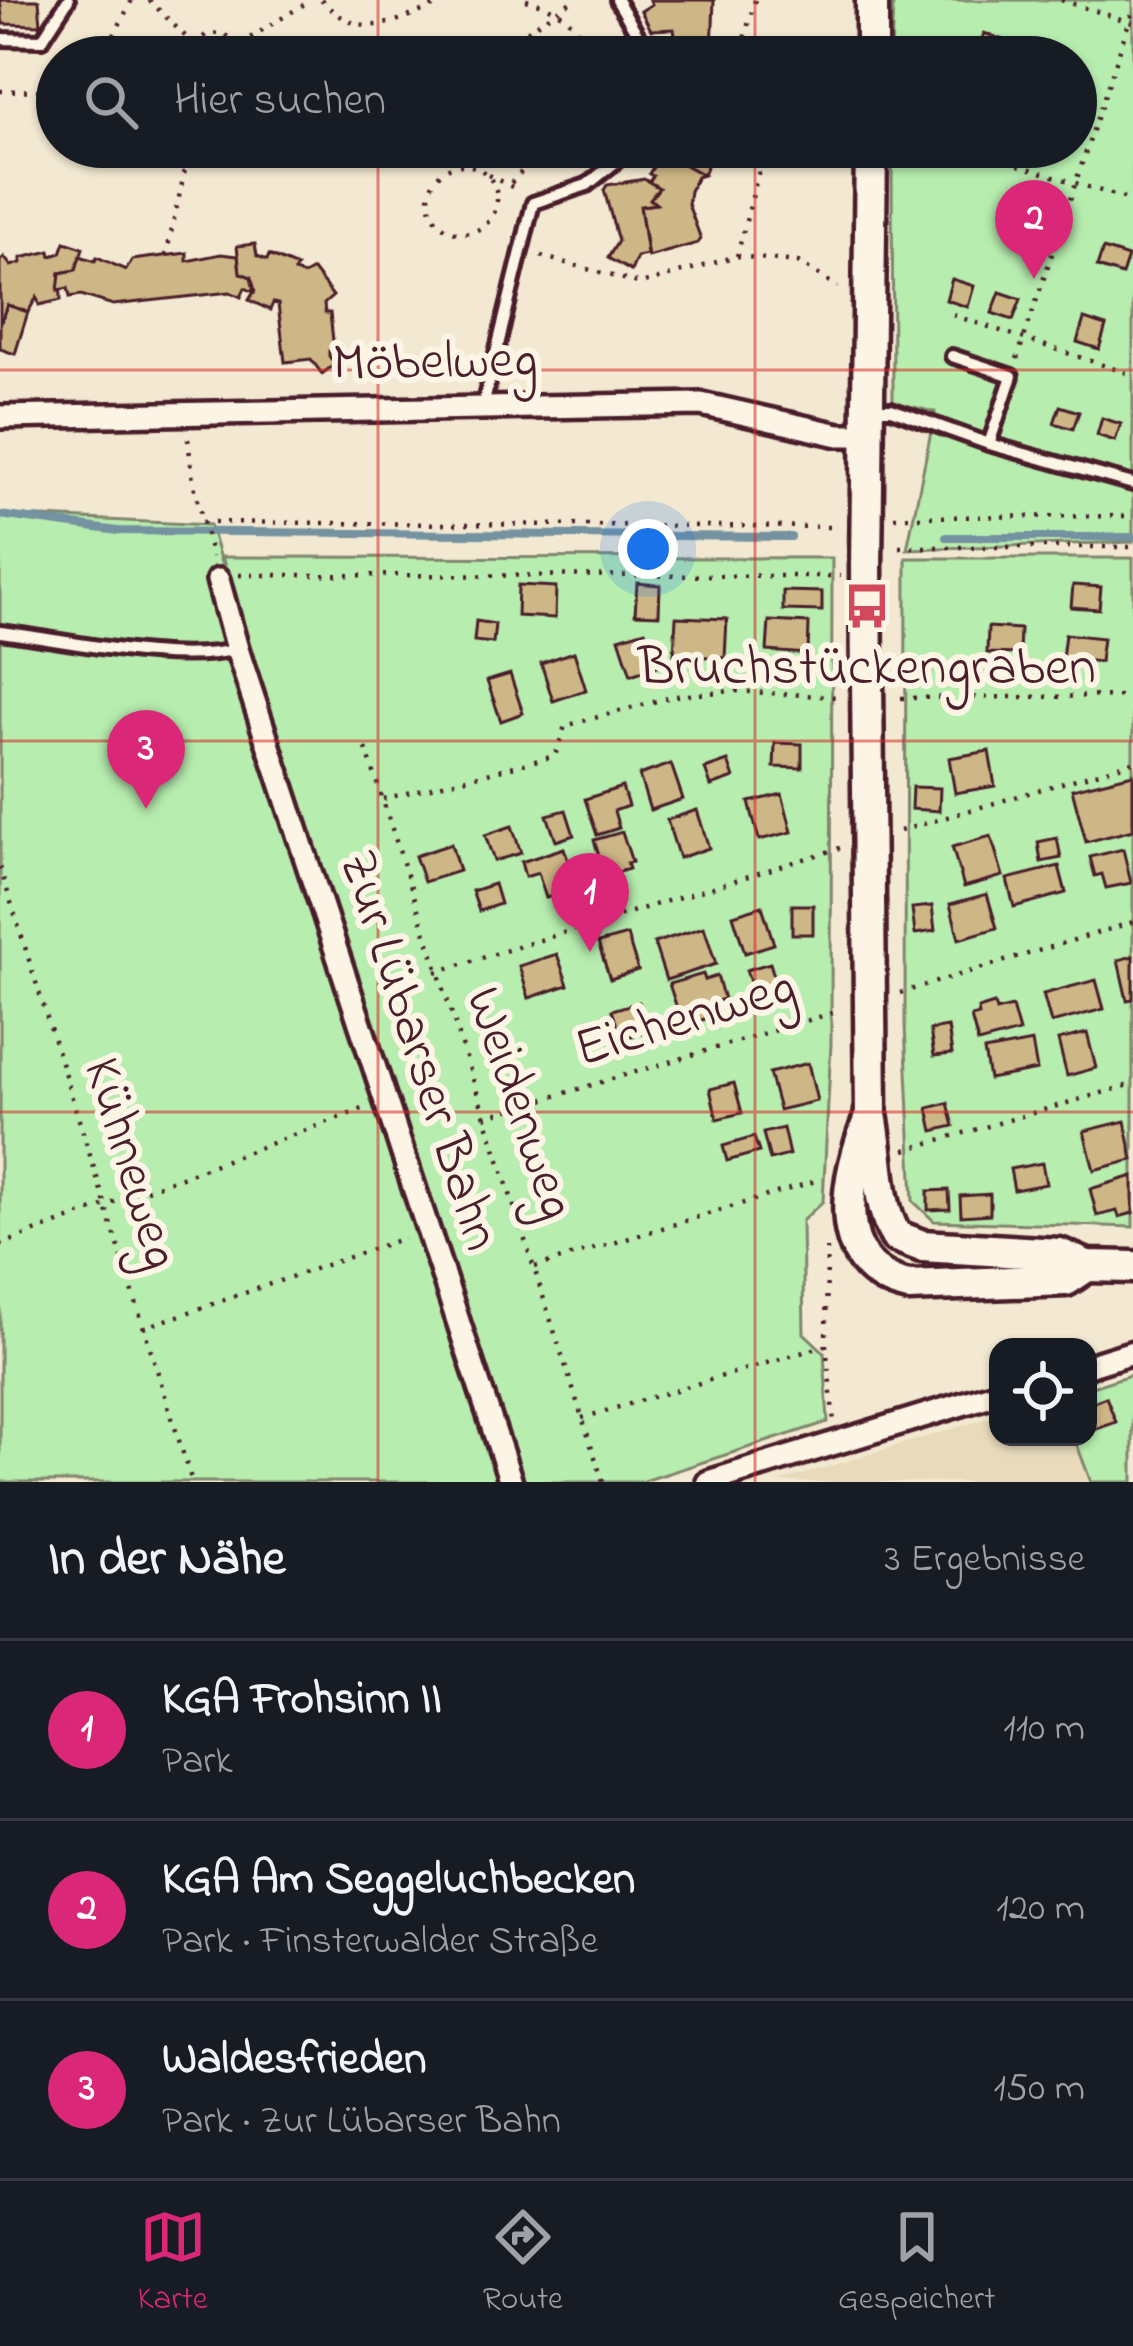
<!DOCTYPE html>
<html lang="de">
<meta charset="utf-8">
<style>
body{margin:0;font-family:"Indie Flower",sans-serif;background:#242831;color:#f1f3f6}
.controls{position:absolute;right:36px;bottom:36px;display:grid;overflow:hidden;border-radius:24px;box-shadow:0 3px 9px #0004}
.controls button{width:108px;height:108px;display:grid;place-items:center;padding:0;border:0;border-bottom:3px solid #363941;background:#171b24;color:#f1f3f6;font:60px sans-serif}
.you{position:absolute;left:648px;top:549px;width:42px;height:42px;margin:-30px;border:9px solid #fff;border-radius:50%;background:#1a73e8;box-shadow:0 0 0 18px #1a73e833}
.badge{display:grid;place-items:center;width:78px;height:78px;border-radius:50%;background:#db2777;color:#fff;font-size:39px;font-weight:700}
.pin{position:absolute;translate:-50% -99px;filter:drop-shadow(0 3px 6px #0008)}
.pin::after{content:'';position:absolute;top:63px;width:42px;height:36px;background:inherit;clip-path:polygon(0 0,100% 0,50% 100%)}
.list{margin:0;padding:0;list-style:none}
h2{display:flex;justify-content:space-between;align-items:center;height:156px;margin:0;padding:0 48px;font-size:51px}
h2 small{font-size:39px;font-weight:400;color:#9ea1a6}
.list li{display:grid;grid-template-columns:78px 1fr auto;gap:36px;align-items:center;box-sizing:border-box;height:180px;padding:0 48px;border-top:3px solid #363941}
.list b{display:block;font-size:45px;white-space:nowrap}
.list p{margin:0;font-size:39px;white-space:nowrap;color:#9ea1a6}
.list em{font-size:39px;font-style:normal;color:#9ea1a6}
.icon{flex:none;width:66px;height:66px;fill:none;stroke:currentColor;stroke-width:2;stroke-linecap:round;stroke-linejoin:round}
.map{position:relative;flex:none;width:1133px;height:1482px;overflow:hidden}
.search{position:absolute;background:#171b24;box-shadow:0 3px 9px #0004;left:36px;right:36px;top:36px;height:132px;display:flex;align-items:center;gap:30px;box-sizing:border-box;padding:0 42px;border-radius:66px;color:#9ea1a6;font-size:45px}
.sheet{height:696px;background:#171b24}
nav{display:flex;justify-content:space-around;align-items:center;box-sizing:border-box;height:168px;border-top:3px solid #363941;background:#171b24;font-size:33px;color:#9ea1a6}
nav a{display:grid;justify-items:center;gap:6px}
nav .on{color:#db2777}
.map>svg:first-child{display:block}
.built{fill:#e8dabb}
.green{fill:#b7edaf;stroke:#80866d;stroke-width:3}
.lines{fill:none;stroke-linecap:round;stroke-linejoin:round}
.stream{stroke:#7492a0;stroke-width:8}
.building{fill:#ceb786;stroke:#4a1f2b;stroke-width:3}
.lane-casing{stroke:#4a1f2b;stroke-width:20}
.street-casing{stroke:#4a1f2b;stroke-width:30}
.secondary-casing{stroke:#4a1f2b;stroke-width:39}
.path{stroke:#4a1f2b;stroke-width:4.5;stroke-dasharray:3 9;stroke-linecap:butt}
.lane{stroke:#fcf5e5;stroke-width:10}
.street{stroke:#fcf5e5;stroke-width:21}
.secondary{stroke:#fcf5e5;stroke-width:30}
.grid{fill:none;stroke:#d62828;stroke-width:3;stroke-opacity:0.55}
.labels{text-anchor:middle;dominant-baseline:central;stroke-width:12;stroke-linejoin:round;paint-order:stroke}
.street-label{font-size:54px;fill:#4a1f2b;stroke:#fcf5e5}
.poi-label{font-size:54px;fill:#4a1f2b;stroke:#fcf5e5}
</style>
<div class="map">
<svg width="1133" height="1482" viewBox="0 0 1133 1482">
<rect width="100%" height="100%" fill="#f3e9d2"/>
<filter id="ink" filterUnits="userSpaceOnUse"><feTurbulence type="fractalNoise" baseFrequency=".00833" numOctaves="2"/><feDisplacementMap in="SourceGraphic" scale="24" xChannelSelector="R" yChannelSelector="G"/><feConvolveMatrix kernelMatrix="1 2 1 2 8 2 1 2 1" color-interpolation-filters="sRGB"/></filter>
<g filter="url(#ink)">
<polygon class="built" points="998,1415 998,1437 1074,1437 1091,1482 778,1482"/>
<g class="green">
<polygon points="893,0 1133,0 1133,542 907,549 935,412 893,402 892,147 1076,147 1076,57 891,57"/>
<polygon points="0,515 210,525 363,1047 501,1482 0,1482"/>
<polygon points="222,557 832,558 831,1044 823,1201 802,1221 804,1333 824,1352 828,1422 641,1482 517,1482"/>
<polygon points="906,558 1133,558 1133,1227 934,1221 913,1201 905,1026"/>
<polygon points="1133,1374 1133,1482 1091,1482 1074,1437 1088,1437 1088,1388"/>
</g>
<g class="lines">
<g class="stream">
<polyline points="0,515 118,531 791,537"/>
<polyline points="946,537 1133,537"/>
</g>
</g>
<g class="building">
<polygon points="0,0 39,0 41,25 3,24"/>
<polygon points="650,0 714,0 712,50 716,57 669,57 669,36 675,36 674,29 651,30 641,11 652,4"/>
<polygon points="984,33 1003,40 997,57 978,52"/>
<polygon points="664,147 715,147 703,175 662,152"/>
<polygon points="662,152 703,175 697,177 690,191 688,204 701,239 698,243 648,257 640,206 656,204 650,199 659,188 649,182 653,176 649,174"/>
<polygon points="644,179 659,188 650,199 656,204 640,206 647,255 637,257 631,271 608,258 618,241 604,190 607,185"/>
<polygon points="65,242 83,248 76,270 60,273 61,300 39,305 37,297 28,312 7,305 0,325 0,261 4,257 11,266 21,263 21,258 50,251 51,256 61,253"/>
<polygon points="255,244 257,256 267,260 269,255 297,267 294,272 304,275 313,270 333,296 324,304 325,313 330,313 334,350 329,351 329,356 335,364 322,374 311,359 285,362 278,304 273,303 270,310 249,300 255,290 251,277 240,273 237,246"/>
<polygon points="1103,249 1128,257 1122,275 1097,267"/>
<polygon points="187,253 187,261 221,254 238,256 240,273 251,277 254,292 245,288 241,297 230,292 113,305 81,295 70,297 68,288 58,290 60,273 76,270 80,256 95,261 97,257 126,270 132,260"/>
<polygon points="952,279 974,286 968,307 946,300"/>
<polygon points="1000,292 1021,299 1013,320 992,313"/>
<polygon points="7,305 28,312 15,354 0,349 0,325"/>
<polygon points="1084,319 1106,326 1099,349 1077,342"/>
<polygon points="1060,406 1079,412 1073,429 1054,423"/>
<polygon points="1102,418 1121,424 1115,441 1097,435"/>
<polygon points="637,583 660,585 659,615 635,614"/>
<polygon points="518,585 556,587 555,618 517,616"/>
<polygon points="1073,585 1101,587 1099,609 1071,607"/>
<polygon points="783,591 822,592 822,611 783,610"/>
<polygon points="676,617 727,619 725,658 674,655"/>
<polygon points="476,621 495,624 493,643 474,641"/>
<polygon points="769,621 809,623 808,654 767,651"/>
<polygon points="988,627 1020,629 1019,654 987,653"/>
<polygon points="645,630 657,666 631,675 619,638"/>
<polygon points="1065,634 1103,638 1100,662 1062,658"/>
<polygon points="574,652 586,690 553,701 541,663"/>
<polygon points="510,674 523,713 501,721 487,681"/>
<polygon points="775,743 802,744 802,768 774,767"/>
<polygon points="989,751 995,786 955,793 949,758"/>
<polygon points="728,761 734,778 711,786 705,769"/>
<polygon points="671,764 683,799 650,810 639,775"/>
<polygon points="1133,774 1133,830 1086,842 1072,789"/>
<polygon points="622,787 628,806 614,811 619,828 597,835 585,799"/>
<polygon points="912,787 940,788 939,811 911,809"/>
<polygon points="782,794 792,832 759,840 749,802"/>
<polygon points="566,810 574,835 556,841 547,815"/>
<polygon points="697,810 709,848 679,858 667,820"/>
<polygon points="512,826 521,853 494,861 485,835"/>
<polygon points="622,832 632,862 627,863 629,869 612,874 610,867 603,869 594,840"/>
<polygon points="991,836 1003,876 964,887 952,847"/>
<polygon points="1057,838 1061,858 1041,862 1038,842"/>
<polygon points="451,844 459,871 424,882 415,856"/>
<polygon points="564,848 577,888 546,898 538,873 525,877 521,862"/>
<polygon points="1123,849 1131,883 1106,888 1102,874 1095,876 1090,857"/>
<polygon points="1059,866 1066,893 1014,907 1007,879"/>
<polygon points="494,884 500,904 479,911 472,891"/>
<polygon points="987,894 997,928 959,939 950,904"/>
<rect x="792" y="905" width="21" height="29"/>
<polygon points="762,906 774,944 745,953 733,915"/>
<polygon points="932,906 935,931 915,934 912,908"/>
<polygon points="704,927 716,964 666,980 654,943"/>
<polygon points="627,935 638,970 610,979 598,943"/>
<polygon points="557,954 568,985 529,998 519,966"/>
<polygon points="1133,956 1133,999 1127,1000 1118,960"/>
<polygon points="770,963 779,992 756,1000 746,970"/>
<polygon points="703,974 705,980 717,976 724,999 707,1004 711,1017 683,1026 669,984"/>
<polygon points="1096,980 1104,1009 1051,1023 1043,994"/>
<polygon points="639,1002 648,1031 621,1039 612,1010"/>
<polygon points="994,1004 996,1011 1012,1007 1019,1032 978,1043 971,1017 979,1015 978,1009"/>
<polygon points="948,1027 952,1054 934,1056 930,1030"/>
<polygon points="1087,1033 1096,1068 1067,1076 1058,1040"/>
<polygon points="1032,1042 1037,1070 989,1079 984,1051"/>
<polygon points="808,1063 817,1101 779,1110 769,1073"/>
<polygon points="734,1083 742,1113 717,1119 710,1089"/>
<polygon points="948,1103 954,1126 933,1131 928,1108"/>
<polygon points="1125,1121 1133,1160 1094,1170 1084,1131"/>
<polygon points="783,1128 789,1155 770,1160 763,1133"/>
<polygon points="754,1137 759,1152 727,1161 723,1146"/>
<polygon points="1042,1163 1046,1184 1014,1190 1010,1169"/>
<polygon points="1133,1176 1133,1213 1119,1217 1117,1211 1097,1216 1090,1189"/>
<polygon points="949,1190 950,1209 928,1210 928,1191"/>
<polygon points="990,1194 990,1214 961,1216 960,1196"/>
<polygon points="1106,1397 1116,1422 1088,1432 1088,1404"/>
</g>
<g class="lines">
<g class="lane-casing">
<g id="lane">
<polyline points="617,0 637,34 642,57"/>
<polyline points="0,39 42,40 68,0"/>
<polyline points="952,356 1012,376 989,444"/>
<polyline points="483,406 533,203 587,185 634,147"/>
<polyline points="872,409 891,409 989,444 1133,484"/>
<path d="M 0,632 C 66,640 175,666 237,649"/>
</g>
</g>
<g class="street-casing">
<g id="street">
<polyline points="0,417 701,404 839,435 868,435"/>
<polyline points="218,580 237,649 511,1482"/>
<polyline points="1088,1366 1133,1352"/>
<polyline points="708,1482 998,1393"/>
</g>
</g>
<g class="secondary-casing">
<g id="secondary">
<polyline points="872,57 872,0"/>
<path d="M 871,147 L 866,567 L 871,1115 C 879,1153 876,1203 896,1236"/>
<path d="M 871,1115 C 847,1174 825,1268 909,1286 L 1066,1280 L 1087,1266"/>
<polyline points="896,1236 922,1246 1059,1254 1087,1266 1133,1267"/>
</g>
</g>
<g class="path">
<polyline points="149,0 194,45"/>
<path d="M 321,0 C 367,47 398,17 453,0"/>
<path d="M 526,0 C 561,9 579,22 589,57"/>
<polyline points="755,0 744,39 770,57"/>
<polyline points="1061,0 1133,23"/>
<polyline points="240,44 311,0"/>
<polyline points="103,57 132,0"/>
<polyline points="194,57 194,45 207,34 223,33 252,57"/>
<polyline points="487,57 574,0"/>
<polyline points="828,57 838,55"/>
<polyline points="0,91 57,90"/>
<polyline points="345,147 351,147"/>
<polyline points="961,147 1133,201"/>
<circle cx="463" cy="199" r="34"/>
<polyline points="488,175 520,191"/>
<polyline points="511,183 545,147"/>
<polyline points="166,256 190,147"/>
<polyline points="541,256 641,284 737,256 798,262 838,287"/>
<polyline points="737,256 765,147"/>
<polyline points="953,315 1133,375"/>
<polyline points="1017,359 1133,10"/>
<polyline points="188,439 193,481 212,557"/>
<polyline points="894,517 1133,516"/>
<polyline points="202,522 838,527"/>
<polyline points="899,547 1133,547"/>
<polyline points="239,575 840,576"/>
<polyline points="901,698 1133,696"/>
<polyline points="366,748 603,1482"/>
<polyline points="383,799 555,756 565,726 675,696 734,691 837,697"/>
<polyline points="900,831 1133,762"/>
<polyline points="0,867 192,1482"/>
<polyline points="436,972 840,848"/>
<polyline points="900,993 1133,922"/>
<polyline points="485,1117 839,1011"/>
<polyline points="905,1150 1133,1084"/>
<polyline points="0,1245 365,1108"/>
<polyline points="827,1248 826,1345 834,1422"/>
<polyline points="535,1267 822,1179"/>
<polyline points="143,1328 404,1238"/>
<polyline points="582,1418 824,1346"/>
</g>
<use href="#lane" class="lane"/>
<use href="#street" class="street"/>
<use href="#secondary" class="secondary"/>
</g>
</g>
<path class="grid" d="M 378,0 L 378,57M 755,0 L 755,57M 378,147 L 378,1482M 755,147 L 755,1482M 0,370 L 1133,370M 0,741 L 1133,741M 0,1112 L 1133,1112"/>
<defs>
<g id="bus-bare" transform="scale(3.6)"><path d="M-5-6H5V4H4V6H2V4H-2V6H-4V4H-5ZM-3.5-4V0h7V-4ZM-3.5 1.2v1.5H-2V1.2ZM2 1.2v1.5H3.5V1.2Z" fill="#d1495b" stroke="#fcf5e5" stroke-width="2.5" paint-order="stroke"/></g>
</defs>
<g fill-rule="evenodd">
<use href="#bus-bare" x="867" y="606"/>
</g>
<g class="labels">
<g class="street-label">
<text transform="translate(435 364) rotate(-1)">Möbelweg</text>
<text transform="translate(686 1020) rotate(-17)">Eichenweg</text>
<text transform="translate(417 1051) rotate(72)">Zur Lübarser Bahn</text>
<text transform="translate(518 1104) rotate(71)">Weidenweg</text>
<text transform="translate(129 1164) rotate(73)">Kühneweg</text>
</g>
<g class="poi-label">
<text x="867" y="670">Bruchstückengraben</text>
</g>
</g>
</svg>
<div class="controls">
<button><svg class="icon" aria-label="locate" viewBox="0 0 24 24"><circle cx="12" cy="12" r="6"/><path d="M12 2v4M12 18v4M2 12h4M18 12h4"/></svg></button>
</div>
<div class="you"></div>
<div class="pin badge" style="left:590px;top:952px">1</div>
<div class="pin badge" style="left:1034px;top:279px">2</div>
<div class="pin badge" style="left:146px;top:809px">3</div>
<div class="search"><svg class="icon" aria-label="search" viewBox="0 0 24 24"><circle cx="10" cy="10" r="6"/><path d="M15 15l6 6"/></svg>Hier suchen</div>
</div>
<section class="sheet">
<h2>In der Nähe<small>3 Ergebnisse</small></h2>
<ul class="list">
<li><span class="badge">1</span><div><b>KGA Frohsinn II</b><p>Park</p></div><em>110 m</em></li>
<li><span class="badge">2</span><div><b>KGA Am Seggeluchbecken</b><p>Park · Finsterwalder Straße</p></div><em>120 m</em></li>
<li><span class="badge">3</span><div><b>Waldesfrieden</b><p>Park · Zur Lübarser Bahn</p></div><em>150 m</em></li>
</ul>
</section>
<nav>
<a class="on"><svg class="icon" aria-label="map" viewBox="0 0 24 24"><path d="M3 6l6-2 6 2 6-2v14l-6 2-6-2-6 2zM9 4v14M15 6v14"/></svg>Karte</a>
<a><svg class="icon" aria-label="directions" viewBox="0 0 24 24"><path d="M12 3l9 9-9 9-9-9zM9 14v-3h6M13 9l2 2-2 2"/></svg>Route</a>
<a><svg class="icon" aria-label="saved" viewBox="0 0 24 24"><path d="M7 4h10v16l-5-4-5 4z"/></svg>Gespeichert</a>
</nav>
